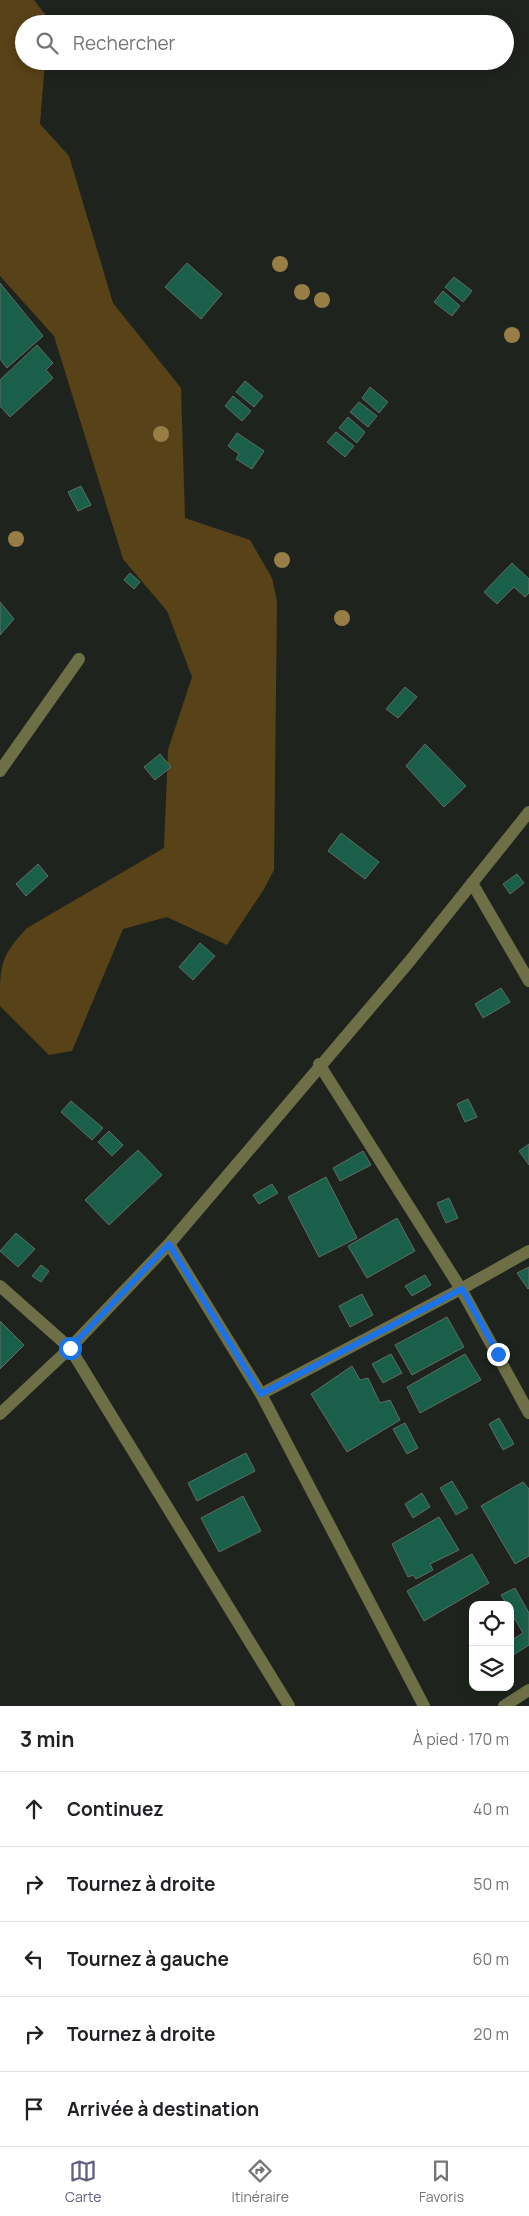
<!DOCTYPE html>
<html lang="fr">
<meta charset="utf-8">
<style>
body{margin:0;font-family:Manrope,sans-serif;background:#f2f2f2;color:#202124}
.controls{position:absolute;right:15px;bottom:15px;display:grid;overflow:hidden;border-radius:10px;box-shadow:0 2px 12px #0003}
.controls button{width:45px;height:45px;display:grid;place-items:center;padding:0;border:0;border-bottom:1px solid #e0e0e0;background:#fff;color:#202124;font:25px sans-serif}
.stop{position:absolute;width:15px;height:15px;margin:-11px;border:4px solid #1a73e8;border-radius:50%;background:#fff}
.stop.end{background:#1a73e8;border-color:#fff;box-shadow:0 1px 5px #0008}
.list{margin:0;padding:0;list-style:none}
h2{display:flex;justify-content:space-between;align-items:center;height:65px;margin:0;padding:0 20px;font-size:21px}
h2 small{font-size:16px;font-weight:400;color:#757577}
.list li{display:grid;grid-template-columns:32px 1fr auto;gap:15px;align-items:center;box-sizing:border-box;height:75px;padding:0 20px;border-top:1px solid #e0e0e0}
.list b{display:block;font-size:19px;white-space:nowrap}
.list em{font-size:16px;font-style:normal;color:#757577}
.icon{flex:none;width:28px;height:28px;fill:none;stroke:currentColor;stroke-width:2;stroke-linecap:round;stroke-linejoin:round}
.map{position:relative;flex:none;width:529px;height:1706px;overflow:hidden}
.search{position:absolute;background:#fff;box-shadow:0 2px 12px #0003;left:15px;right:15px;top:15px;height:55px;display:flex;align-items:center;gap:12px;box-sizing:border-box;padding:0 18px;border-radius:28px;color:#757577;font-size:19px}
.sheet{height:440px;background:#fff}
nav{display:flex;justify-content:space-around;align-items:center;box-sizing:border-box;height:70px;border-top:1px solid #e0e0e0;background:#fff;font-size:14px;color:#757577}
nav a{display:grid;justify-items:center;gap:2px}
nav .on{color:#606084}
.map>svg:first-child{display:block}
.green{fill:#584218}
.building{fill:#195f49;stroke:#606c67}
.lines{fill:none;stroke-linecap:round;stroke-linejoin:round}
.minor{stroke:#6e6f47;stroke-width:12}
.tree{fill:#977d46}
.route{stroke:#1a73e8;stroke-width:6}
</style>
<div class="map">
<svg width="529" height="1706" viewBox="0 0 529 1706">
<rect width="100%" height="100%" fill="#1e241d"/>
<path class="green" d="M 0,0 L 34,0 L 48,18 L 48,24 L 24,24 L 24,61 L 45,61 L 40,124 L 69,156 L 113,303 L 181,388 L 185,518 L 250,540 L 272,578 L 277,601 L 274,870 L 264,889 L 227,945 L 167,917 L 123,929 L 72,1051 L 49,1055 L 0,1006 C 0,964 0,957 27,928 L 164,848 L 168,750 L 192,677 L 167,611 L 123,559 L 54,336 L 0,276 Z"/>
<g class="building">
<polygon points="187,263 222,294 201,319 165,287"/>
<polygon points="454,277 472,291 463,302 445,287"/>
<polygon points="0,283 43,336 7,368 0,359"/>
<polygon points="443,291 460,306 452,316 434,302"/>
<polygon points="37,345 53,363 46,370 53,378 10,417 0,406 0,380"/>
<polygon points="245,381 263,396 254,407 236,392"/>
<polygon points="370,387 388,402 379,413 362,398"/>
<polygon points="233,396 251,411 242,421 225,406"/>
<polygon points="359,402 377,416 368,427 350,412"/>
<polygon points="348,417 365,432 357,443 339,428"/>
<polygon points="336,432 354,446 345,457 327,442"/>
<polygon points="237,433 264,451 252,469 236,459 239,454 228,446"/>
<polygon points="81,486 91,505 78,511 68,492"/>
<polygon points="512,563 529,579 529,593 525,597 514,587 497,604 484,592"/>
<polygon points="130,573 140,582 134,589 124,580"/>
<polygon points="0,602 14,619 0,635"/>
<polygon points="405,687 417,697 398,718 386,709"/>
<polygon points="425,744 466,786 444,807 406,766"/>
<polygon points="160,754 171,767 155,780 144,767"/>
<polygon points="341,833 379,862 365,879 328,851"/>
<polygon points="38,864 48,876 26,896 16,884"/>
<polygon points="517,874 524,883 510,894 503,884"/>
<polygon points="200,943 215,956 193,980 179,967"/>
<polygon points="501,988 510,1002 483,1018 475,1004"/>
<polygon points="468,1099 477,1117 465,1122 457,1104"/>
<polygon points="71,1101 103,1128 92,1140 61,1112"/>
<polygon points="109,1131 123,1145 112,1156 98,1142"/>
<polygon points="529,1144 529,1165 519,1151"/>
<polygon points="138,1150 162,1175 109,1225 85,1200"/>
<polygon points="363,1151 371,1165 340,1181 333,1168"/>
<polygon points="326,1177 357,1238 319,1257 288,1197"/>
<polygon points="272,1184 278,1193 259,1204 253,1195"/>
<polygon points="449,1198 458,1218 446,1223 437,1203"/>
<polygon points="397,1218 415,1251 367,1278 348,1246"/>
<polygon points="16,1233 35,1249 18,1267 0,1251"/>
<polygon points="41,1265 49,1271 41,1282 32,1276"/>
<polygon points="529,1267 529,1288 528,1289 517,1273"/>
<polygon points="425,1275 431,1285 412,1296 405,1286"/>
<polygon points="362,1294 373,1315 350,1327 339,1306"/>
<polygon points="447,1317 464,1347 412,1375 395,1345"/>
<polygon points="0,1321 24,1345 0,1369"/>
<polygon points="391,1354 402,1373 383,1383 372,1364"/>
<polygon points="465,1354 481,1380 420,1413 407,1387"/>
<polygon points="352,1366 360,1380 368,1378 380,1403 390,1400 400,1420 347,1452 311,1394"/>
<polygon points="499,1418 514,1444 503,1450 489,1424"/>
<polygon points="405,1423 418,1448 407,1454 393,1429"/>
<polygon points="246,1453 255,1471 197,1501 188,1483"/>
<polygon points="452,1481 468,1508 456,1515 440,1488"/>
<polygon points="523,1482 529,1489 529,1556 515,1564 481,1506"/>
<polygon points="422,1493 430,1507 413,1518 405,1504"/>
<polygon points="243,1496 261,1531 219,1552 201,1518"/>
<polygon points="439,1517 459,1550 430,1564 433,1570 416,1579 413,1575 408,1577 392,1544"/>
<polygon points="472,1554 489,1583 424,1621 407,1591"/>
<polygon points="515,1588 529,1613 529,1645 510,1657 510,1641 523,1633 510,1611 510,1605 507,1605 501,1595"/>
</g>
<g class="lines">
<g class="minor">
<polyline points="0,771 79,659"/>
<polyline points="472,883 529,981"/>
<polyline points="319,1064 461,1289 529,1413"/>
<polyline points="169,1244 261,1394 424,1706"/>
<polyline points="0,1286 70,1348 289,1706"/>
<polyline points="261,1394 461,1289 529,1251"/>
<polyline points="0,1414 70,1348 169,1244 409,962 529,812"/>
<polyline points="504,1706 529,1690"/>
</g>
</g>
<g class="tree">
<circle cx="280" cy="264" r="8"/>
<circle cx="302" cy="292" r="8"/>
<circle cx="322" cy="300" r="8"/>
<circle cx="512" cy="335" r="8"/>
<circle cx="161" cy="434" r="8"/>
<circle cx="16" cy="539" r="8"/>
<circle cx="282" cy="560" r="8"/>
<circle cx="342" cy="618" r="8"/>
</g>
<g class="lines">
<polyline class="route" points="70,1348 169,1244 261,1394 462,1289 498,1354"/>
</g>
</svg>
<div class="controls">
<button><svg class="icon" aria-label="locate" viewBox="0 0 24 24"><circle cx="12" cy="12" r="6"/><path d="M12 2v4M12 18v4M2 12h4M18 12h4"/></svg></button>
<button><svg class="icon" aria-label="layers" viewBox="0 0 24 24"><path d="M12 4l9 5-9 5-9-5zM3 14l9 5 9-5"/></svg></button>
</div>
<div class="stop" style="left:70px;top:1348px"></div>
<div class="stop end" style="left:498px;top:1354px"></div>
<div class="search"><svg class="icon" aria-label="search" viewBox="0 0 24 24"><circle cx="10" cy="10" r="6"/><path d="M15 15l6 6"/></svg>Rechercher</div>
</div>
<section class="sheet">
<h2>3 min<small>À pied · 170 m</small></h2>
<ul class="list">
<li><svg class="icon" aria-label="ahead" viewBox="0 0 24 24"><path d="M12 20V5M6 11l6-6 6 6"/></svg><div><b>Continuez</b></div><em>40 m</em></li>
<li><svg class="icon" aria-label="right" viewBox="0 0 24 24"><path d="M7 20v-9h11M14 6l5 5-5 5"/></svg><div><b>Tournez à droite</b></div><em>50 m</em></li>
<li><svg class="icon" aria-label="left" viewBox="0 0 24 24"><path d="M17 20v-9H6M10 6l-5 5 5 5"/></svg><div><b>Tournez à gauche</b></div><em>60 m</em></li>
<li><svg class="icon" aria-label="right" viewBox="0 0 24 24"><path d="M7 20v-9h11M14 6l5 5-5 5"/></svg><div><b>Tournez à droite</b></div><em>20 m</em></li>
<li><svg class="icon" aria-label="arrive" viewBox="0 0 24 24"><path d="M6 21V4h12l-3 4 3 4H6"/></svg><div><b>Arrivée à destination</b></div></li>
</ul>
</section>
<nav>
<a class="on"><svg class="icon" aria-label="map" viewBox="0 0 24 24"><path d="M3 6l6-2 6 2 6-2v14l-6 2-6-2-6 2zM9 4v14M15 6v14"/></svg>Carte</a>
<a><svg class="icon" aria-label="directions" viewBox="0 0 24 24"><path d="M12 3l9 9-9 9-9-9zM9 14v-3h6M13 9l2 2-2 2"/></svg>Itinéraire</a>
<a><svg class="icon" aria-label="saved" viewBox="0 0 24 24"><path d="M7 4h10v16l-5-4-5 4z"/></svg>Favoris</a>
</nav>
